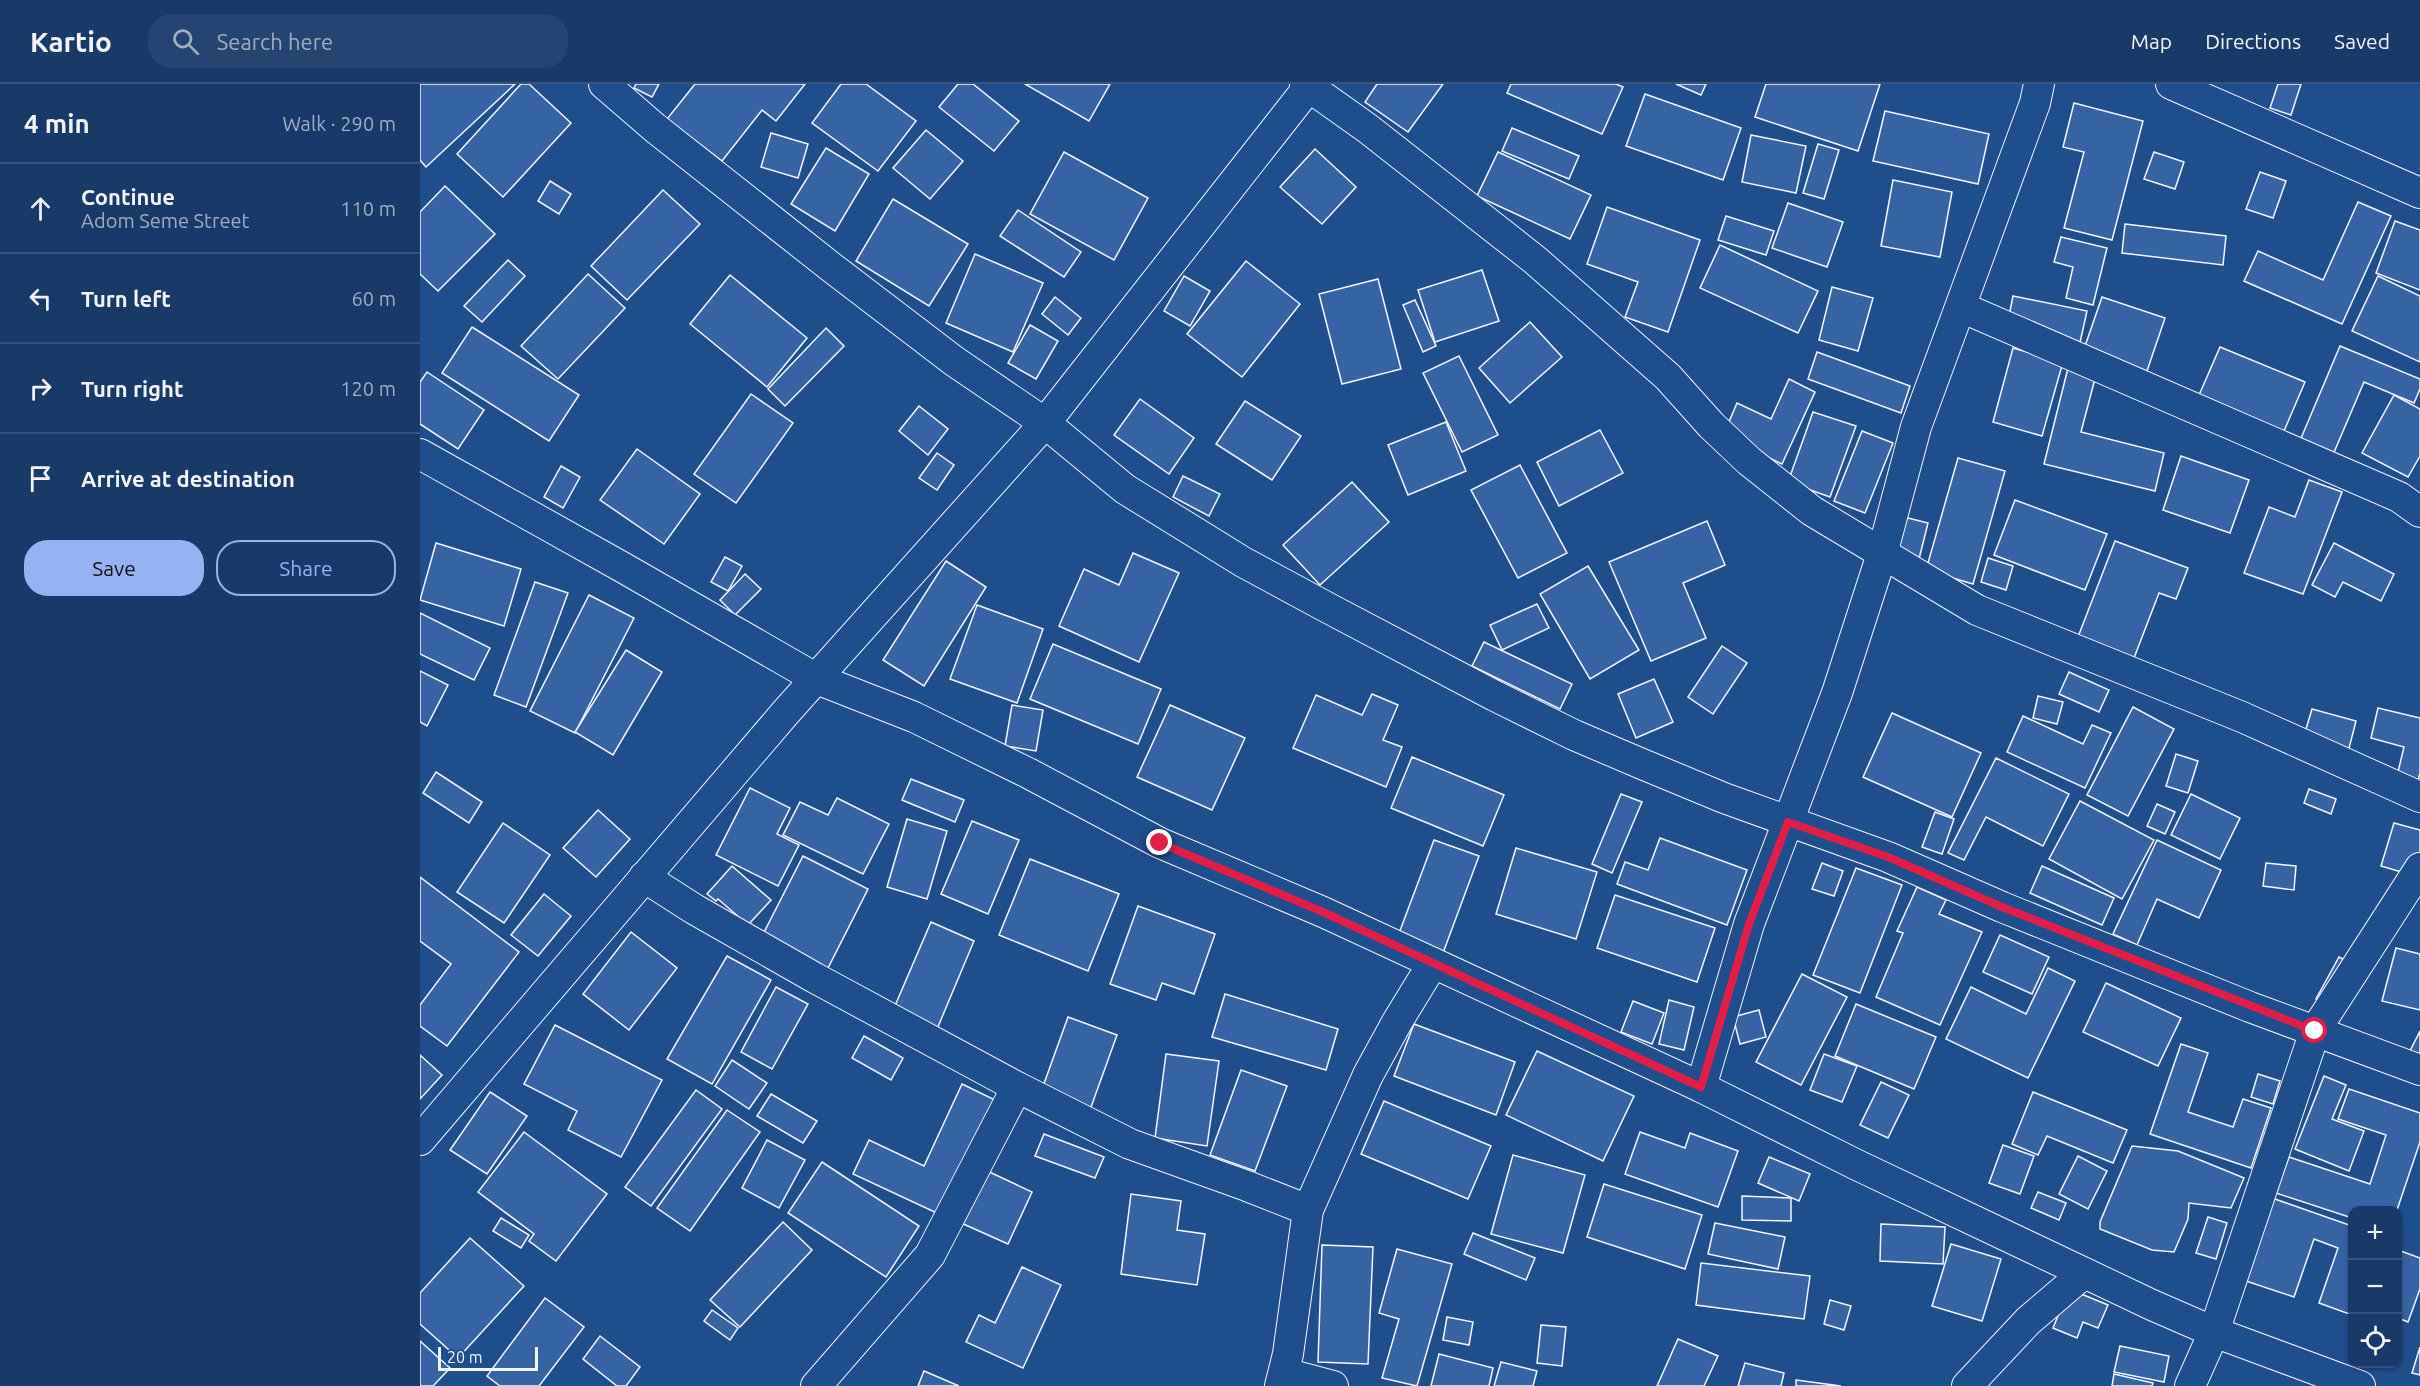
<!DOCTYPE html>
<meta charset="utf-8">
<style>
body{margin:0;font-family:Ubuntu,sans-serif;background:#244571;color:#f1f3f6}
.controls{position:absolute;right:18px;bottom:18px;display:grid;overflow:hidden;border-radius:12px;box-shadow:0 2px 4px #0004}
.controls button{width:54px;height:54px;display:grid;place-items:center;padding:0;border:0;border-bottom:2px solid #36547d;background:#173a69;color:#f1f3f6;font:30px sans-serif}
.scale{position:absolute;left:18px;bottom:15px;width:100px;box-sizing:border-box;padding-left:6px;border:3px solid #f2f6ff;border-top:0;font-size:16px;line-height:21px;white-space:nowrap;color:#f2f6ff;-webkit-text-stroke:4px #1f4e8c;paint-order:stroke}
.stop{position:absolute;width:18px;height:18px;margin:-14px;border:4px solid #e11d48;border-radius:50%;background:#fff}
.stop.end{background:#e11d48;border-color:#fff;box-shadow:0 2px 6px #0008}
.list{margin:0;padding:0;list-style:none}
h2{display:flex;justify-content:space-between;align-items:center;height:78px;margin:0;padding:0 24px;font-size:26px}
h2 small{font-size:20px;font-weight:400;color:#9eadc0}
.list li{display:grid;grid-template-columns:39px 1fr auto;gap:18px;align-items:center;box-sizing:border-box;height:90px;padding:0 24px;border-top:2px solid #36547d}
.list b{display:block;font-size:22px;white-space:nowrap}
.list p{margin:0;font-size:20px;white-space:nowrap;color:#9eadc0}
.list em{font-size:20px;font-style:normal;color:#9eadc0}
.actions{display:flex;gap:12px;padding:18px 24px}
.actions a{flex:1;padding:14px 0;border:2px solid #95b2f1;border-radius:24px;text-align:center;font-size:21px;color:#95b2f1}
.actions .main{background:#95b2f1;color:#111}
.icon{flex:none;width:33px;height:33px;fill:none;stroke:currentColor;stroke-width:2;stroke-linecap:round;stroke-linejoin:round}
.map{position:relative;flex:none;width:2000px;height:1302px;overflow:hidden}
header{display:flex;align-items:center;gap:36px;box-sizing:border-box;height:84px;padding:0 30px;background:#173a69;border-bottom:2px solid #36547d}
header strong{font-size:28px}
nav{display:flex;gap:33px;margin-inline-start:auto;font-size:21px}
.search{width:420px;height:54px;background:#244571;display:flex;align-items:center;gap:15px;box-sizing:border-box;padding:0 21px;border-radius:24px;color:#9eadc0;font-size:22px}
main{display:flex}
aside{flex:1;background:#173a69}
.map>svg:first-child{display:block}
.building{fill:#3563a3;stroke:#f2f6ff;stroke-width:1.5}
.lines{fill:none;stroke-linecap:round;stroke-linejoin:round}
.minor-casing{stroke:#f2f6ff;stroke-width:32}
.minor{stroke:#1f4e8c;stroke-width:30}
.route{stroke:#e11d48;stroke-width:8}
</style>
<header>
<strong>Kartio</strong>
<div class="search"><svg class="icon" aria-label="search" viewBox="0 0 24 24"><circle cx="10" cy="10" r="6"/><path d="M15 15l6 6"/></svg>Search here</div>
<nav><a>Map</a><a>Directions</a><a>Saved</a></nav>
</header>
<main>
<aside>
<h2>4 min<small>Walk · 290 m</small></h2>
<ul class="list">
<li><svg class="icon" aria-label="ahead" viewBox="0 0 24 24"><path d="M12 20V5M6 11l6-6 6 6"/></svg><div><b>Continue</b><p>Adom Seme Street</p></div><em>110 m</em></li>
<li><svg class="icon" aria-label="left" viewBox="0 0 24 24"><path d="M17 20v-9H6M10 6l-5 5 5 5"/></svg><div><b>Turn left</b></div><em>60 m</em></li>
<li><svg class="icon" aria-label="right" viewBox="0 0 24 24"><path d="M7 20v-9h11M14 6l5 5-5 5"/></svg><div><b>Turn right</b></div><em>120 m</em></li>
<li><svg class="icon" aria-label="arrive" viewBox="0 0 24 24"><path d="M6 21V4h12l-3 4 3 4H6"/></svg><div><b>Arrive at destination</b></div></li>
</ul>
<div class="actions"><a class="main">Save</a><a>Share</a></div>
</aside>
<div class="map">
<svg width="2000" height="1302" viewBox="0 0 2000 1302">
<rect width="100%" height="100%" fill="#1f4e8c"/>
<g class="building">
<polygon points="0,0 95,0 6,83 0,76"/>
<polygon points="101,0 109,0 151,39 83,113 37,70"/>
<polygon points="216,0 239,0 232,13 214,4"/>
<polygon points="275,0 385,0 356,37 342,26 302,77 247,35"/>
<polygon points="421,0 446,0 496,37 458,87 392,39"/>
<polygon points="538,0 553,0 599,37 574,67 519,23"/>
<polygon points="605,0 690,0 669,37"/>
<polygon points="957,0 1023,0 988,48 945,18"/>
<polygon points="1091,0 1196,0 1203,3 1182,50 1087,9"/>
<polygon points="1256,0 1286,0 1281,11"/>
<polygon points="1346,0 1460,0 1438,67 1335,33"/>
<polygon points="1858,0 1881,0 1871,31 1850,24"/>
<polygon points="1225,10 1321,44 1303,96 1206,62"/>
<polygon points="1654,19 1723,37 1692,156 1644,144 1664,68 1643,63"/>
<polygon points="1465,27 1569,50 1558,100 1453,77"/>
<polygon points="1092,44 1159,72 1149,95 1082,67"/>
<polygon points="506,46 543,77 510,115 473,84"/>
<polygon points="351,49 388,60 378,94 341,83"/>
<polygon points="1331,51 1386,62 1376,109 1322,98"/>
<polygon points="1398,60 1419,66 1404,115 1383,109"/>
<polygon points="406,64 449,90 415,147 371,120"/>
<polygon points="895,65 936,103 902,140 860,103"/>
<polygon points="644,68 728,114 694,176 610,130"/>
<polygon points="1078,68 1171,111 1150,155 1057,112"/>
<polygon points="1734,68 1764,78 1755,105 1724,95"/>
<polygon points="1840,88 1866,97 1853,134 1826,125"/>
<polygon points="1473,96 1532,108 1520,173 1461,162"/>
<polygon points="130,97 151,110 139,130 118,117"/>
<polygon points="25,102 75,150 18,207 0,190 0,128"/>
<polygon points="243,106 280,140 207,216 171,182"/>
<polygon points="473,115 548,160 509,222 436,177"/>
<polygon points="1938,118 1971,132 1922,240 1824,197 1838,167 1903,196"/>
<polygon points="1368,119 1423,138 1407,183 1352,164"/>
<polygon points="1187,123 1280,156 1248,248 1205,233 1218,198 1167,180"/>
<polygon points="598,126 661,168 644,193 580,152"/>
<polygon points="1306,132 1354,147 1346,171 1298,156"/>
<polygon points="1975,137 2000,146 2000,206 1956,189"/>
<polygon points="1705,140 1806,152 1803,181 1702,169"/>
<polygon points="1641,153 1687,164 1673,221 1646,214 1653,183 1634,178"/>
<polygon points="1300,161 1398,207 1378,249 1280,204"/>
<polygon points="555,170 623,199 593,268 526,239"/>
<polygon points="88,176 105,192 62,238 44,222"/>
<polygon points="826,177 880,220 822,293 767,250"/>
<polygon points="1062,186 1079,237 1015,258 998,206"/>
<polygon points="168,190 205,224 138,295 101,262"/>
<polygon points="310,191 387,254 347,303 270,240"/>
<polygon points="764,192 790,207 770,242 744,227"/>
<polygon points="1958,192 2000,212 2000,278 1932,247"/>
<polygon points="958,195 981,285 922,300 899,210"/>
<polygon points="1412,203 1453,214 1438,267 1399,256"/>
<polygon points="1593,212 1667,227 1659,263 1586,247"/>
<polygon points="635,213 661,234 648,251 622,230"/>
<polygon points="1682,213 1745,234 1727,287 1664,265"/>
<polygon points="995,216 1016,262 1003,268 983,221"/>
<polygon points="1110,238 1142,273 1090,319 1059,284"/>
<polygon points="610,241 638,257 616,295 588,279"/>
<polygon points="52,243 159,311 129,357 22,289"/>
<polygon points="406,244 424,262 365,322 348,305"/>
<polygon points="1920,262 2000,295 2000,305 1994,319 1944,298 1909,380 1876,366"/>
<polygon points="1800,263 1885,298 1861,354 1776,318"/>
<polygon points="1593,264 1643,278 1622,352 1573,338"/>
<polygon points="1397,268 1490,302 1481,329 1388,295"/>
<polygon points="1039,272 1078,351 1042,368 1003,289"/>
<polygon points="1649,280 1677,287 1661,348 1744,369 1735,407 1624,380"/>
<polygon points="7,288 64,326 38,365 0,340 0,298"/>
<polygon points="1369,295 1395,308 1362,380 1303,352 1317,319 1351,335"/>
<polygon points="331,310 373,339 316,419 274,390"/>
<polygon points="1974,311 2000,325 2000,372 1988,393 1942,369"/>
<polygon points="720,315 774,354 749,390 694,351"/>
<polygon points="825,317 881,352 852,396 796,360"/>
<polygon points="499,322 528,345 508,371 479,347"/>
<polygon points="1393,328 1436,342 1410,413 1368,398"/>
<polygon points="1026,338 1046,387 988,411 968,361"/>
<polygon points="1180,346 1203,389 1139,422 1117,378"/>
<polygon points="1442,347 1473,359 1445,429 1414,417"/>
<polygon points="217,365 280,410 244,460 180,416"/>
<polygon points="517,369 534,381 517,406 499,394"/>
<polygon points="1761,372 1829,396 1810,449 1743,426"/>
<polygon points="1538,374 1585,387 1553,500 1506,486"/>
<polygon points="1100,381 1147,469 1098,494 1051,406"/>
<polygon points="141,382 160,393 143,424 124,413"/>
<polygon points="763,392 800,410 789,432 753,413"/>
<polygon points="1889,396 1922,408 1883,510 1824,489 1849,423 1875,433"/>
<polygon points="932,398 969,438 900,501 863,461"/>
<polygon points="1595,416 1687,450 1665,506 1574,471"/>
<polygon points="1484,433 1508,439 1497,483 1473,477"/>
<polygon points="1287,437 1305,481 1263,499 1286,554 1231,577 1189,478"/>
<polygon points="1695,457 1768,484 1756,515 1739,509 1714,574 1658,553"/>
<polygon points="16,459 101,485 84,542 0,516"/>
<polygon points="1914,459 1974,490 1961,517 1923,498 1915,513 1892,501"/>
<polygon points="713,469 759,489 719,578 639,542 664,485 699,501"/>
<polygon points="305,473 322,482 308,507 291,498"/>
<polygon points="1568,474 1593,482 1586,506 1561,498"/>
<polygon points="526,477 566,503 504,602 463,576"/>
<polygon points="1168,482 1219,566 1170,595 1120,510"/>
<polygon points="325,490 341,505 315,531 300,516"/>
<polygon points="115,498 148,509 106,623 74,611"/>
<polygon points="169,511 214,534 155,649 110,627"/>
<polygon points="1117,520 1129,544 1082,566 1070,541"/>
<polygon points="557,521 623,545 597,619 530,595"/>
<polygon points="0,529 70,564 54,596 0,570"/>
<polygon points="1064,558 1152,600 1140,625 1052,582"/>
<polygon points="633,560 741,605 718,660 610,615"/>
<polygon points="1302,562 1327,579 1293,630 1268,613"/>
<polygon points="206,566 242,588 193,671 155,648"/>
<polygon points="0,587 28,601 7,642 0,638"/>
<polygon points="1649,588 1689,606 1679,628 1639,610"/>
<polygon points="1234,595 1253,638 1216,654 1198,610"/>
<polygon points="952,610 978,621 963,656 982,663 966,703 873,664 896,611 942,631"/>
<polygon points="1618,612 1643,618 1637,640 1613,634"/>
<polygon points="592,621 623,626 616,667 585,662"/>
<polygon points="750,621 825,654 792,726 717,693"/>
<polygon points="1713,623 1754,645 1708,732 1667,711"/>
<polygon points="1958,624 2000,634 2000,689 1998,697 1977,692 1984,663 1951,654"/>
<polygon points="1892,625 1936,637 1928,668 1883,655"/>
<polygon points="1472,629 1561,669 1532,733 1443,693"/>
<polygon points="1603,632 1663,660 1672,641 1691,649 1665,704 1587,668"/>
<polygon points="1756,670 1778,677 1768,709 1746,702"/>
<polygon points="992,673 1084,711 1063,762 971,724"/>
<polygon points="1576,674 1649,710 1623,762 1566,733 1544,776 1528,769"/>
<polygon points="16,688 62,718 49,739 3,709"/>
<polygon points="491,695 544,716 535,738 482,716"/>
<polygon points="330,704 370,724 357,750 379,761 358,802 296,771"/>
<polygon points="1889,705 1916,715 1911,730 1884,719"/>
<polygon points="1201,710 1222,718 1192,789 1172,780"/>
<polygon points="1771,710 1820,734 1800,775 1751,751"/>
<polygon points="417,714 469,740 443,790 363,751 380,718 408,731"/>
<polygon points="1660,717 1734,756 1702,815 1629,775"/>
<polygon points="1737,720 1755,728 1745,750 1727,742"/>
<polygon points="178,726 210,755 176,793 143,764"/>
<polygon points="1515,728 1534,735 1522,770 1502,763"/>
<polygon points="487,735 527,747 507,815 467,803"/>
<polygon points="552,737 599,756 568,830 521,810"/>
<polygon points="83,739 130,771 84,839 37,808"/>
<polygon points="1974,739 2000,746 2000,774 1995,792 1961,782"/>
<polygon points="1240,754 1327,786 1307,841 1197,800 1205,778 1228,786"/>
<polygon points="1014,756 1059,772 1023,869 978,852"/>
<polygon points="1737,756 1801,786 1779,834 1737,815 1717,861 1693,850"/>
<polygon points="1096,764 1177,788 1156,855 1076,830"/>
<polygon points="383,772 448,805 406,888 341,854"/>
<polygon points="610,775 699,810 668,887 579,851"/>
<polygon points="1402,779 1423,787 1414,812 1392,805"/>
<polygon points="1846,779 1876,782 1874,806 1843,802"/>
<polygon points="312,782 351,816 328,841 298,815 296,817 287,810"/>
<polygon points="1622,782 1694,814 1682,841 1610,809"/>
<polygon points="1436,784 1482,801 1440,909 1393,891"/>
<polygon points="0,793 99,868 27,962 0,942 0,921 31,880 0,857"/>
<polygon points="1497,803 1526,816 1519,830 1562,848 1520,941 1456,913 1483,849 1477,847"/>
<polygon points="124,810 151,832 118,872 91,851"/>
<polygon points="1195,811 1295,844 1277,898 1177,864"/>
<polygon points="718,822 795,850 774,910 742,899 736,916 690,900"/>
<polygon points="511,838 554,857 512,957 468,938"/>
<polygon points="211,848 257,884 209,946 163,910"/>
<polygon points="1580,851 1629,873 1612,910 1563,888"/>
<polygon points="1976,864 2000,870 2000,926 1962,917"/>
<polygon points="307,872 351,896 292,1000 247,975"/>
<polygon points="1919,873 1935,882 1912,924 1896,915"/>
<polygon points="1628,884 1655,897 1608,994 1526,955 1551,903 1606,930"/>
<polygon points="1382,890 1427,913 1381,1001 1336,978"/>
<polygon points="1686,899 1761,934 1738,982 1663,948"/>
<polygon points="356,903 388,920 352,985 321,968"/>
<polygon points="805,910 918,945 906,986 792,953"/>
<polygon points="1249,916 1274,923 1264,966 1239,960"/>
<polygon points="1213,917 1244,929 1232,960 1201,948"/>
<polygon points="1436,920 1516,953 1494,1005 1415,972"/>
<polygon points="1339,926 1346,953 1320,960 1313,933"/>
<polygon points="648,933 697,951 666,1037 617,1019"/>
<polygon points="994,940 1095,978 1076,1031 974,992"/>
<polygon points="135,941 242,996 201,1073 148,1046 157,1027 104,1000"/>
<polygon points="2000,947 2000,972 1990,967"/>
<polygon points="444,952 483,974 471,996 432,974"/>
<polygon points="1761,960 1788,969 1768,1028 1813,1043 1823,1015 1851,1024 1831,1084 1730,1050"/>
<polygon points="1117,967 1214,1012 1183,1077 1086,1031"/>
<polygon points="746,970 799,977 787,1062 735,1054"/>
<polygon points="1404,970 1437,982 1422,1018 1390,1006"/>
<polygon points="0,971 22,991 0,1015"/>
<polygon points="312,976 347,999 329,1025 295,1002"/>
<polygon points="821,986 867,1002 835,1087 790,1071"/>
<polygon points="1838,990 1860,997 1853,1020 1831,1013"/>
<polygon points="1904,992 1926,1001 1912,1035 1944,1047 1929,1087 1875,1065"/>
<polygon points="1461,998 1489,1011 1468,1054 1440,1041"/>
<polygon points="542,1000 575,1016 521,1131 433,1090 449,1056 504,1082"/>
<polygon points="1929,1005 2000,1029 2000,1058 1977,1126 1932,1126 1932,1134 1856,1109 1869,1073 1950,1100 1966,1051 1918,1035"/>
<polygon points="276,1006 302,1025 231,1122 205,1103"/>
<polygon points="70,1008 107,1032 67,1090 30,1066"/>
<polygon points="1613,1008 1707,1046 1693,1079 1627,1052 1618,1071 1592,1060"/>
<polygon points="351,1010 397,1037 383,1059 337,1032"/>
<polygon points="964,1017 1071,1062 1048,1115 941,1070"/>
<polygon points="307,1026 340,1048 270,1147 237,1124"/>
<polygon points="104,1048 187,1110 136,1177 109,1157 114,1150 58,1108"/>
<polygon points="1220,1048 1265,1064 1270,1049 1318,1067 1298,1123 1205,1090"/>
<polygon points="624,1050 684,1073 675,1094 615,1072"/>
<polygon points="347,1056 385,1076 359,1124 322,1104"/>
<polygon points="1583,1061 1614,1072 1600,1110 1569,1099"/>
<polygon points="1712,1062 1758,1067 1824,1094 1811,1124 1769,1119 1768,1135 1754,1168 1732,1166 1680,1145 1680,1138"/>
<polygon points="1093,1071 1165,1091 1143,1169 1071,1150"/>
<polygon points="1658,1072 1687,1087 1668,1125 1639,1110"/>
<polygon points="1349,1073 1390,1090 1379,1117 1338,1099"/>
<polygon points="402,1078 499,1142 466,1193 368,1129"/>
<polygon points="563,1085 612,1108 588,1160 539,1138"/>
<polygon points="1184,1100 1282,1131 1265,1185 1167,1153"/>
<polygon points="1618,1108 1646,1119 1639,1136 1611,1124"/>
<polygon points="711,1110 761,1117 757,1146 785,1150 777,1201 701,1190"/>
<polygon points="1322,1112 1371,1114 1371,1137 1322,1136"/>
<polygon points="1852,1114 1932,1142 1932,1231 1899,1219 1918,1164 1894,1155 1874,1213 1823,1196"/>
<polygon points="1788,1133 1807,1139 1796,1175 1776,1169"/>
<polygon points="81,1134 109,1151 101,1164 73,1147"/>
<polygon points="363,1138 392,1166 320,1243 290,1216"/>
<polygon points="1295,1139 1365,1153 1358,1185 1288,1170"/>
<polygon points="1461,1140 1525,1143 1523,1180 1460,1177"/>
<polygon points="1053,1149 1115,1174 1106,1196 1044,1170"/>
<polygon points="50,1154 104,1202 38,1274 0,1240 0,1209"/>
<polygon points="1531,1160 1581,1175 1562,1237 1512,1222"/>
<polygon points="902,1161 953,1163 948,1280 898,1278"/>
<polygon points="977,1165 1032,1180 997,1302 962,1294 979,1235 959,1229"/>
<polygon points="1978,1166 2000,1174 2000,1205 1988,1238 1978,1234"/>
<polygon points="1281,1179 1390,1192 1384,1235 1276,1221"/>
<polygon points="602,1183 641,1201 603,1284 546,1258 559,1231 575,1239"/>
<polygon points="1649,1205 1688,1221 1678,1244 1663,1238 1657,1254 1633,1244"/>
<polygon points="125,1214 164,1243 119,1302 80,1302 67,1292"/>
<polygon points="1410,1216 1431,1222 1424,1246 1404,1240"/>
<polygon points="292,1226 318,1244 310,1256 284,1237"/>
<polygon points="1027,1233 1053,1238 1049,1261 1023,1256"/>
<polygon points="1121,1241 1146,1243 1142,1282 1117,1279"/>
<polygon points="180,1252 220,1283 206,1302 197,1302 163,1275"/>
<polygon points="1258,1255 1298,1272 1284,1302 1237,1302"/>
<polygon points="0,1257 30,1284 13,1302 0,1302"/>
<polygon points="1700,1262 1749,1272 1744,1298 1694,1288"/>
<polygon points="2000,1263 2000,1291 1992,1289"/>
<polygon points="1019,1270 1073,1284 1069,1302 1011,1302"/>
<polygon points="1081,1278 1117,1287 1113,1302 1074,1302"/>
<polygon points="1325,1279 1364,1289 1361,1302 1318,1302"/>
<polygon points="504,1287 539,1302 498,1302"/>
<polygon points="1694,1290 1733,1299 1732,1302 1692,1302"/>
<polygon points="1376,1296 1421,1302 1376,1302"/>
</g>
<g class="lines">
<g class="minor-casing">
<g id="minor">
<polyline points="184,0 235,44 411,183 534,277 625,339 705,405 823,478 910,525 1075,612 1154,651 1222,680 1304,714 1468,773 1582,823 1830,923 2000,986"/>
<polyline points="885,0 947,44 1115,176 1248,293 1291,341 1329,377 1392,427 1557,526 1822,633 2000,713"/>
<polyline points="1751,0 2000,109"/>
<polyline points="1541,223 1979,413 2000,428"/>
<polyline points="0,370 202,483 397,595 494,633 608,689 740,759 903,828 1281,1003 1437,1081 1732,1221 1794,1248 1940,1302"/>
<polyline points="224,793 274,825 395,894 597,1003 710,1060 827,1102 888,1126"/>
<polyline points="1281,1003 1329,840 1417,609 1462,470 1496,343 1615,19 1619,0"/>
<polyline points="0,1056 366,628 625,339 891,0"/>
<polyline points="864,1289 913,1302"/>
<polyline points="396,1302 510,1171 597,1003"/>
<polyline points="860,1302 868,1270 888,1126 948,991 977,938 1013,879"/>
<polyline points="1547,1302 1608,1237 1664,1189"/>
<polyline points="1770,1302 1794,1248 1895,947 2000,784"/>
</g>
</g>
<use href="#minor" class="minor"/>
</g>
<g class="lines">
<polyline class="route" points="740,759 903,828 1281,1003 1329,840 1368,738 1468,773 1582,823 1895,947"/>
</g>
</svg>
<div class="controls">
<button>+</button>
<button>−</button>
<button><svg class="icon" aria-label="locate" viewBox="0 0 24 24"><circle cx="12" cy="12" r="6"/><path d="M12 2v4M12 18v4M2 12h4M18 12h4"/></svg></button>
</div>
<div class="scale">20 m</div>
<div class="stop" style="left:1895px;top:947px"></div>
<div class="stop end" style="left:740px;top:759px"></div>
</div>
</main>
